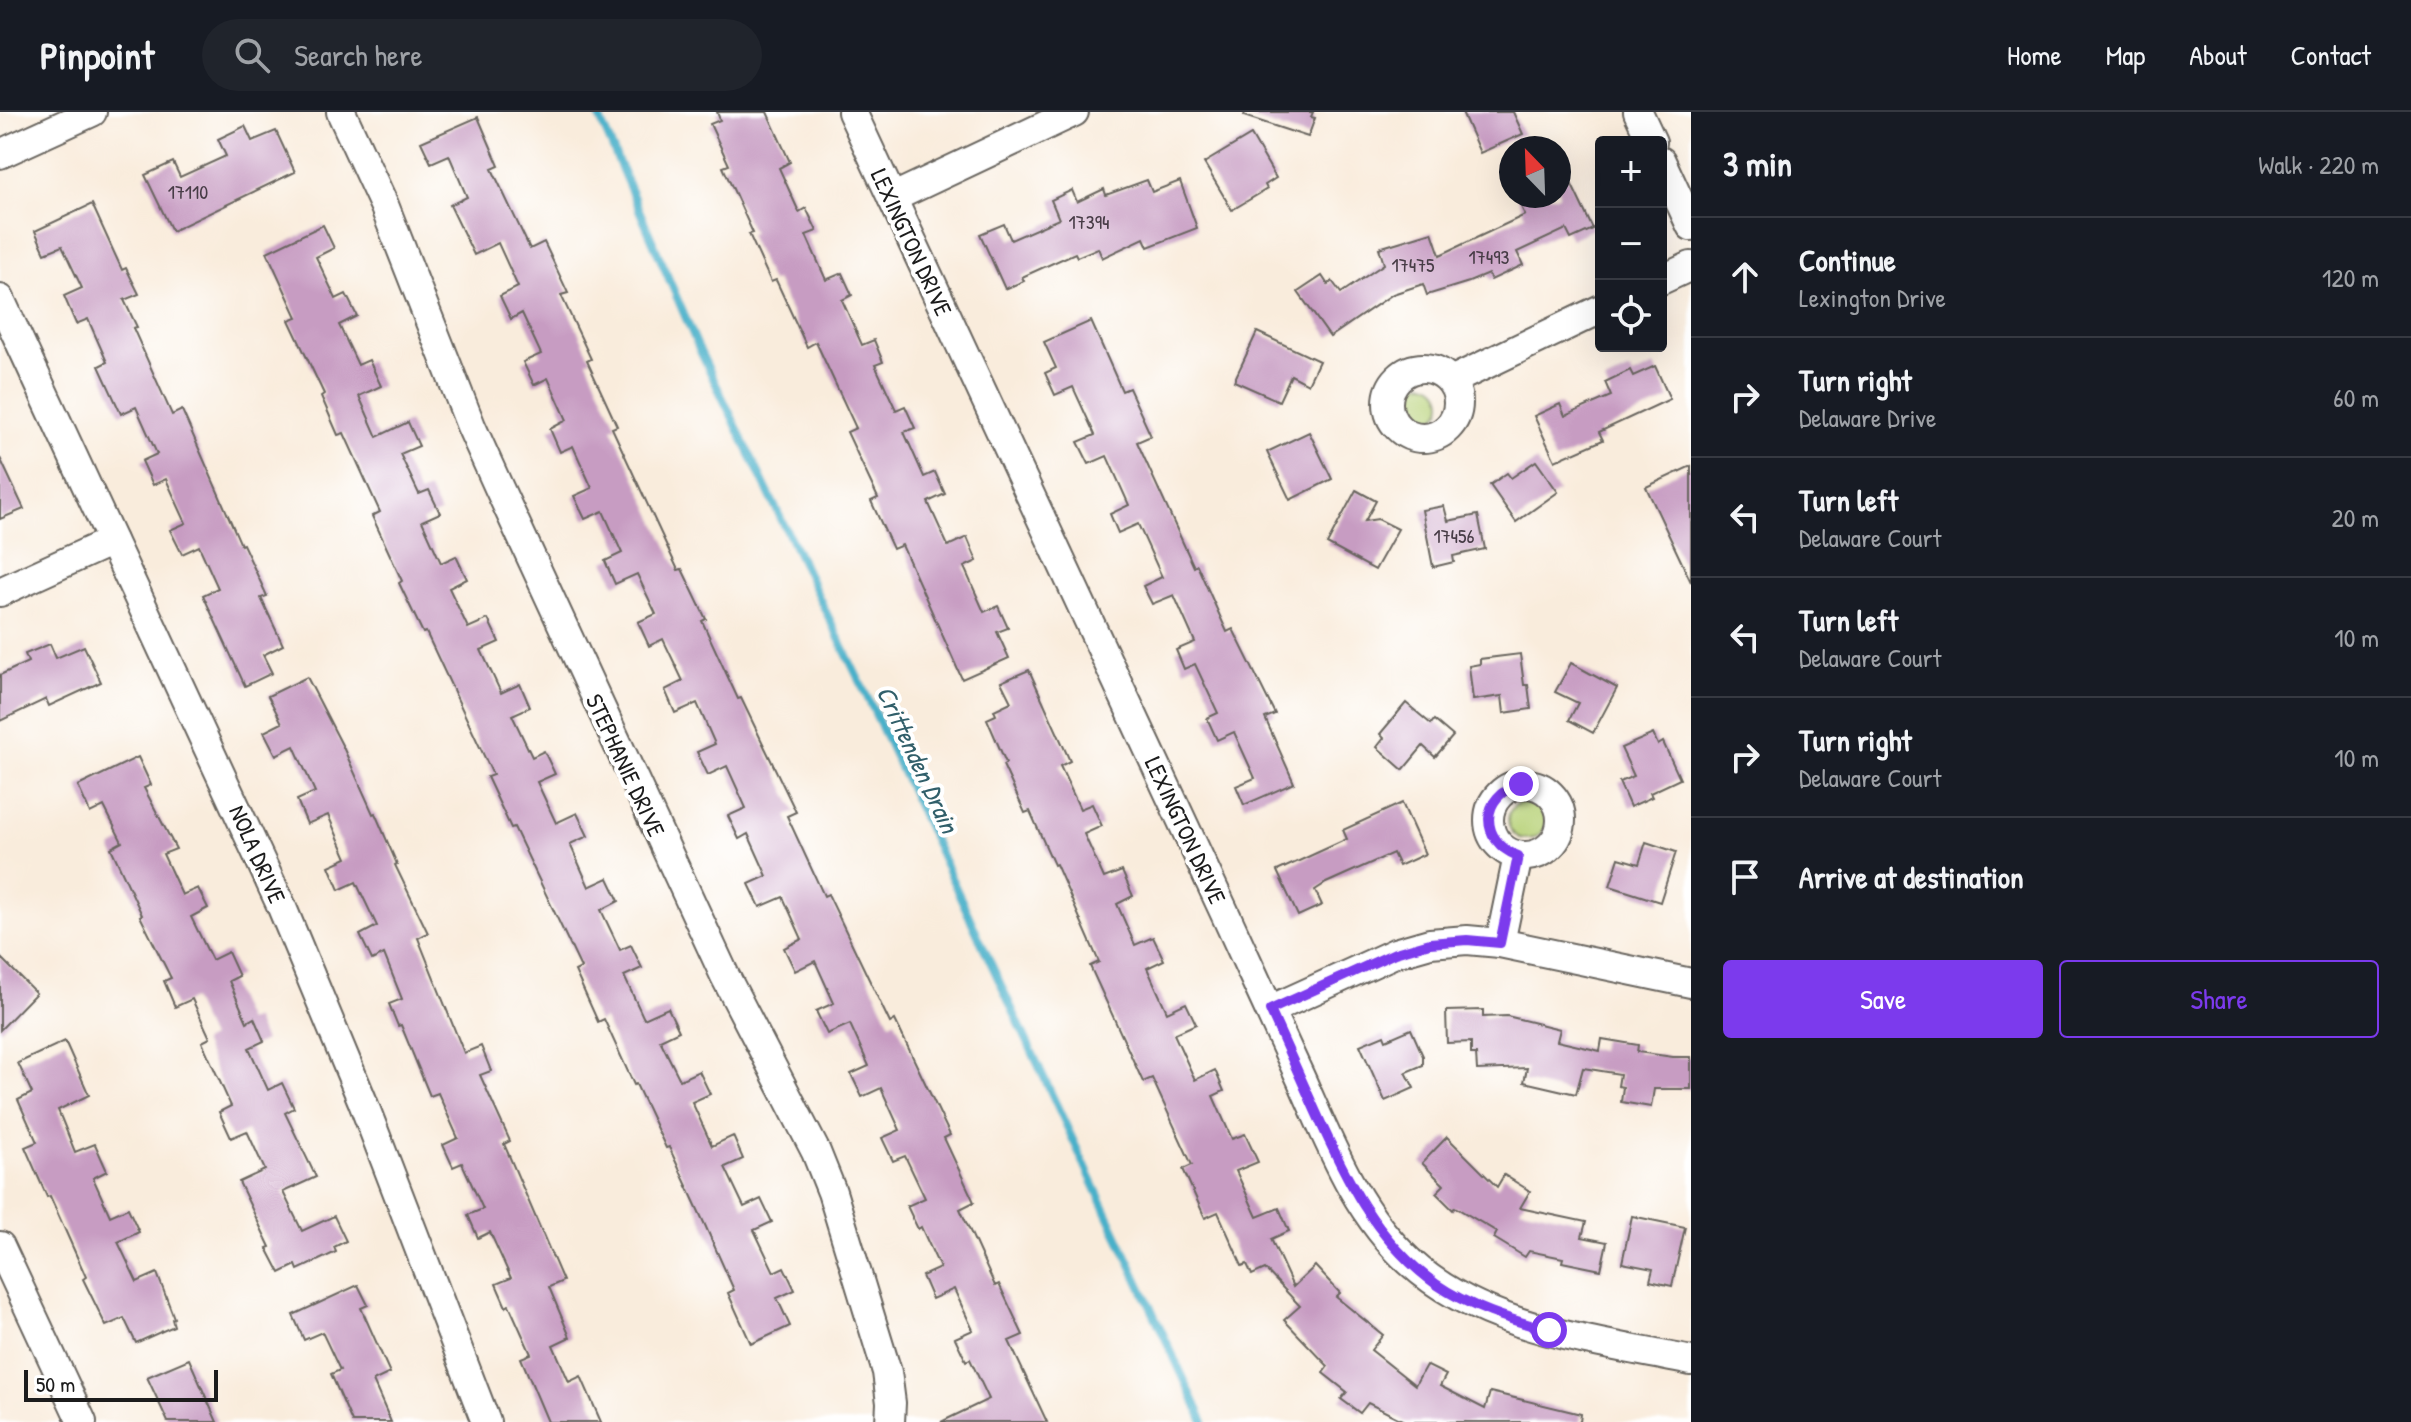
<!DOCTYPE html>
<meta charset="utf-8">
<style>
body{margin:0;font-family:"Patrick Hand",sans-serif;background:#20242c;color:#f1f3f6}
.controls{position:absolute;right:24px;top:24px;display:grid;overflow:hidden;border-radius:8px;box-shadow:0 8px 32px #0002}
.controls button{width:72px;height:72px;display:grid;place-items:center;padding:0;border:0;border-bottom:2px solid #363941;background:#171b24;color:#f1f3f6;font:40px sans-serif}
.compass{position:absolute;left:1499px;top:24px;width:72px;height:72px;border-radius:50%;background:#171b24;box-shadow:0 8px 32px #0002;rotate:337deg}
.scale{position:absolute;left:24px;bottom:20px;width:194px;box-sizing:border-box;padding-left:8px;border:4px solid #1c1c1c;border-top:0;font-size:22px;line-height:28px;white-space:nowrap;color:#1c1c1c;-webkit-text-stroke:6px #fff;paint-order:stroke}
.stop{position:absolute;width:24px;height:24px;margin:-18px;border:6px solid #7c3aed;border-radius:50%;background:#fff}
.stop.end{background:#7c3aed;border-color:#fff;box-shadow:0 2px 8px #0008}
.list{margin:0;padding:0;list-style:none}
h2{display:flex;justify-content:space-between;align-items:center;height:104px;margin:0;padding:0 32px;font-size:34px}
h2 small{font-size:26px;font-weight:400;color:#9ea1a6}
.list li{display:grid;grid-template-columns:52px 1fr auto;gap:24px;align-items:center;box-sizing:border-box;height:120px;padding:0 32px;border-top:2px solid #363941}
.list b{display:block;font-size:30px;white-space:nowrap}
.list p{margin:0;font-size:26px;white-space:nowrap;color:#9ea1a6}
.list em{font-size:26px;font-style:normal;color:#9ea1a6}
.actions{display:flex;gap:16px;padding:24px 32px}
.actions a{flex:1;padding:18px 0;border:2px solid #7c3aed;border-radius:8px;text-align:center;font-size:28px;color:#7c3aed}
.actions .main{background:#7c3aed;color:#fff}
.icon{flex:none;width:44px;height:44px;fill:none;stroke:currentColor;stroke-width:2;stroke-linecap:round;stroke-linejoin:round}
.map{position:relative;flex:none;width:1691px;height:1310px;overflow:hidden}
header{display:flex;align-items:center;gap:48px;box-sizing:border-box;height:112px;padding:0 40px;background:#171b24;border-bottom:2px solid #363941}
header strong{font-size:38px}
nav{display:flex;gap:44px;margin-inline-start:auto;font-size:28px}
.search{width:560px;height:72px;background:#20242c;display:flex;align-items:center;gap:20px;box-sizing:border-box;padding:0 28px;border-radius:44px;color:#9ea1a6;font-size:30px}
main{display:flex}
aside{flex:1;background:#171b24}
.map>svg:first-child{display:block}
.green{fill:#b7d177;stroke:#6a764a;stroke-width:2}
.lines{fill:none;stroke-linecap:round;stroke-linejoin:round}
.stream{stroke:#4ab0c9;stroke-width:8}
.building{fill:#c79cc2}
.street-casing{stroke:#69655f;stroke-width:32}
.street{stroke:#fff;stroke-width:28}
.route{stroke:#7c3aed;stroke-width:10}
.labels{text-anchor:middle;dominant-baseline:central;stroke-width:8;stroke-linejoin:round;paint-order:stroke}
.number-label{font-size:20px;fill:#473c46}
.street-label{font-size:24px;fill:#1c1c1c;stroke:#fff}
.water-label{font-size:26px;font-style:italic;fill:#315f6a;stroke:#fff}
</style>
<header>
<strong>Pinpoint</strong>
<div class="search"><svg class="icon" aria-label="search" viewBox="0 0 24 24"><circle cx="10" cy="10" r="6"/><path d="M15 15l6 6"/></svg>Search here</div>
<nav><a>Home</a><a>Map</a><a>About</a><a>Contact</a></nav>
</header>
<main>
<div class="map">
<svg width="1691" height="1310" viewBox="0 0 1691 1310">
<rect width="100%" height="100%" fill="#fff"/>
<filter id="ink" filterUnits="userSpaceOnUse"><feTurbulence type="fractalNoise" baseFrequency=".0125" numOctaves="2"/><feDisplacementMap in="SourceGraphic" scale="16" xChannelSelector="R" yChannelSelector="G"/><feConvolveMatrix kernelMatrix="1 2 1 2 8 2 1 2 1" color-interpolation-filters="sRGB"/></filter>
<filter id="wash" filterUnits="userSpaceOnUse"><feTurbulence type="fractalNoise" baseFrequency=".006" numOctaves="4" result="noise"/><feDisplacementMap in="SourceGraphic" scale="32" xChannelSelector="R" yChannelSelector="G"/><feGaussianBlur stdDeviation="1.8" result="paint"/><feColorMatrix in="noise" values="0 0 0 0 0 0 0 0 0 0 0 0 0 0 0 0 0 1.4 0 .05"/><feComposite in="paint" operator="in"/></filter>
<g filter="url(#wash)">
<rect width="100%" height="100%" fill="#f9ecdc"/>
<g class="green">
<circle cx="1423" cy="290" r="19"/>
<circle cx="1527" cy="708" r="19"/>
</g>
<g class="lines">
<polyline class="stream" points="597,0 699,237 871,593 1204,1310"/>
</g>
<g id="blocks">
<g class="building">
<polygon points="717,0 767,0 790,50 779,56 799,100 806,96 817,119 806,123 826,168 842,161 852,183 842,188 862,233 874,228 883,250 875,253 896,298 905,294 915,316 904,320 924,365 935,360 945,382 928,390 948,434 967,425 977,449 964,455 984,500 998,494 1008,516 997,520 1009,546 962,567 902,433 893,437 871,389 878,386 847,320 856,316 816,230 807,235 776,168 771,170 749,122 753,121 723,55 729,53 710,12 720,8"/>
<polygon points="1245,0 1313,0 1311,5 1315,6 1308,25 1244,4"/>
<polygon points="1462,0 1513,0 1523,22 1480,41"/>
<polygon points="478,5 499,54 492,57 530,137 544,130 568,181 561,183 591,247 587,249 617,314 612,316 678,458 682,457 706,507 702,509 738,587 741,586 796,700 787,704 824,784 828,782 890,911 895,908 950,1023 944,1026 974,1090 960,1097 995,1174 999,1172 1023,1223 1009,1229 1047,1310 941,1310 989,1287 970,1247 966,1249 955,1226 973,1218 954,1177 932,1187 922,1164 940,1156 921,1115 918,1117 907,1094 925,1086 905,1044 893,1049 882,1026 900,1018 881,976 862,985 851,962 869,954 850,912 827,922 816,899 834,891 815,849 795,859 784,836 802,827 783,785 760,795 749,772 767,764 748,722 739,727 728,704 746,696 727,654 708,663 697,640 715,632 697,591 675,601 665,578 683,569 663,527 649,534 638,510 656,502 637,462 615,472 605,449 622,441 603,399 585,407 574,384 592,376 573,334 560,340 550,317 567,308 548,266 534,273 523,250 541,242 522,201 511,207 500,184 518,175 498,131 474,143 450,93 467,85 449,43 431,51 421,30"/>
<polygon points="245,14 252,29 276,19 295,60 172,119 145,63 173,50 180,65 226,44 218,27"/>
<polygon points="1251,23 1276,66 1265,73 1267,77 1232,98 1204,51"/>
<polygon points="1559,46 1593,117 1571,127 1566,117 1517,140 1523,153 1491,168 1488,162 1469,170 1427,183 1423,172 1393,182 1330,225 1298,180 1322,164 1328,173 1332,169 1341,181 1384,152 1379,136 1432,120 1440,143 1525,103 1516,84 1559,84"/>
<polygon points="1147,68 1152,80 1180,69 1197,116 1148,135 1144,126 1102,146 1098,136 1077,145 1075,141 1022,165 1024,169 1005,177 980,122 1004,112 1011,128 1059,107 1051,88 1072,78 1077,90 1104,77 1106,83"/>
<polygon points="92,92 122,158 126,156 139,182 124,188 137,215 133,216 172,303 182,298 241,433 243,432 267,484 261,486 283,533 263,543 272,561 245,574 203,483 218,476 199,434 182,442 170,418 186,411 166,367 153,373 142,349 157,342 136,295 121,302 99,254 107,250 88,207 76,212 64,184 82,176 62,134 45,141 35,119"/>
<polygon points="323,113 334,136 316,145 336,187 346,182 357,204 339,213 358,253 369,248 381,274 359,284 377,325 408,310 419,334 400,342 419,382 429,378 440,401 422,409 441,451 456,444 467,467 449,476 468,516 488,507 499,530 481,538 501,581 520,572 530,595 512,603 532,645 544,639 555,662 537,670 556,711 577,701 588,724 570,732 589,775 608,766 619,789 601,798 620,838 631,833 642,856 624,864 644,907 668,896 679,919 660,928 680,968 699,959 710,982 692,990 712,1034 733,1024 743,1047 725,1055 744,1095 761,1087 772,1110 754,1118 774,1160 784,1155 795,1178 777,1186 790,1214 751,1232 728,1181 734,1178 705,1113 669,1035 666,1036 636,972 634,973 604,907 598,910 575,859 581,856 514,715 511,716 487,665 493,663 426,520 423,521 399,471 402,469 372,404 380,400 344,321 338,323 321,284 324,282 289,208 297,205 267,140"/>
<polygon points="1091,209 1122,279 1129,276 1151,324 1137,330 1194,455 1197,453 1227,520 1233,517 1275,602 1265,606 1294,671 1244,693 1236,674 1255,666 1234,620 1217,628 1207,606 1218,601 1195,552 1184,557 1176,538 1195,530 1174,483 1152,492 1143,474 1162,465 1138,412 1118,421 1110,402 1129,393 1107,344 1089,352 1078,330 1095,323 1073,275 1055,283 1045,261 1056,256 1044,230"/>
<polygon points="1257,220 1319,249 1308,272 1291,263 1279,289 1234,269"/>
<polygon points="1655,254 1670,287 1599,320 1603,328 1555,349 1534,304 1560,292 1565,304 1611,284 1605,270 1630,258 1633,264"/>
<polygon points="1309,320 1332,367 1290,388 1267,340"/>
<polygon points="0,346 24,397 0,407"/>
<polygon points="1536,349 1558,380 1516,410 1490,373 1507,361 1511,366"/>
<polygon points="1691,354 1691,470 1646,375"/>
<polygon points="1356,378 1376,389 1365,409 1378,407 1398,417 1375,458 1327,432"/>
<polygon points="1444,394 1448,409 1478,403 1485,437 1453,444 1454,450 1433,455 1422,398"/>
<polygon points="50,532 56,546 84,534 101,570 49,594 46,587 0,609 0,563 28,550 25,542"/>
<polygon points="1520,542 1524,573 1528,573 1531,597 1504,601 1502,584 1473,588 1469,554 1480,552 1480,547"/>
<polygon points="1571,551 1617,576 1593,621 1569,608 1578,591 1555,580"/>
<polygon points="1029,558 1070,649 1060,654 1080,697 1092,692 1102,714 1084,722 1104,766 1122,759 1133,784 1117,792 1135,833 1153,825 1164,848 1147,856 1167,900 1186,891 1196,912 1174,922 1195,968 1215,958 1224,979 1213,984 1232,1027 1245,1022 1258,1050 1236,1059 1257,1105 1279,1096 1289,1119 1271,1127 1293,1175 1315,1154 1340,1181 1336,1185 1383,1223 1371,1238 1415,1273 1426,1253 1446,1263 1440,1274 1485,1297 1490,1280 1581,1302 1580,1310 1406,1310 1368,1291 1360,1301 1341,1287 1347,1280 1323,1261 1328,1254 1284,1208 1300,1194 1265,1157 1252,1163 1247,1152 1242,1154 1218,1100 1205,1106 1183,1057 1192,1053 1152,966 1143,970 1090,854 1099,850 1056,752 1054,753 1030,699 1025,701 1003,653 1006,651 987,607 996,603 994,598 1011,590 1001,570"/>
<polygon points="307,565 343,635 373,702 375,701 397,752 395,753 428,821 418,826 464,941 481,934 491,959 480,963 510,1029 504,1032 563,1169 549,1175 570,1225 553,1233 569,1270 581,1264 601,1310 548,1310 521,1246 531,1242 509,1193 506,1195 496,1172 511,1166 490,1120 478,1126 468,1103 483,1097 462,1051 453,1055 443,1033 458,1026 438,981 430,984 401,913 398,914 389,892 402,887 384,842 372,848 360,823 377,814 356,770 339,778 329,754 347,746 328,703 307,712 297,688 315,680 294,634 276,643 264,620 282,611 268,584"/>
<polygon points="1406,591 1431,612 1434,608 1453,624 1435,645 1423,634 1403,658 1377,635 1384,626 1380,622"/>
<polygon points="1653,622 1658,633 1663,630 1680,667 1650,681 1652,685 1630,695 1619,670 1634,664 1621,636"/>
<polygon points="138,645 151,673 144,676 176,737 163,742 182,783 198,776 208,796 191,805 212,848 228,840 239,864 229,869 247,910 254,906 264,929 249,936 268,978 282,971 294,996 285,1001 316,1065 283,1080 302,1119 334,1104 346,1129 334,1135 336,1140 298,1158 296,1153 280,1161 267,1136 270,1135 239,1070 265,1058 247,1019 231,1026 219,1000 231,994 202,930 210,926 192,887 175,895 164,869 171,866 140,804 142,803 111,736 122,730 104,694 90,701 78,674"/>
<polygon points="1402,691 1425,742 1399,754 1393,741 1326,771 1315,778 1322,793 1298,804 1277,759 1347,727 1343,718"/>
<polygon points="1646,730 1676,740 1660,790 1610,774 1619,746 1639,752"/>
<polygon points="0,845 36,881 0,918"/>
<polygon points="1483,898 1483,905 1507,904 1560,917 1557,929 1600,939 1602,927 1638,933 1637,940 1673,945 1691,945 1691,977 1654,977 1651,995 1621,990 1623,975 1618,974 1620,962 1583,956 1576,982 1524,970 1527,956 1477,958 1476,942 1471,942 1471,930 1447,931 1446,899"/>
<polygon points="1411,917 1423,944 1423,953 1406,960 1414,976 1385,989 1360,933 1384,923 1386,928"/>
<polygon points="65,929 89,983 58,998 75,1040 95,1032 107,1059 93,1066 110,1104 128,1096 139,1120 118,1130 137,1170 157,1161 174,1206 172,1207 174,1214 136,1231 124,1206 106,1214 83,1167 86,1165 50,1084 47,1085 25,1035 37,1030 18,988 32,981 18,951"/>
<polygon points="1447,1025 1497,1075 1504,1063 1530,1079 1520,1096 1586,1110 1582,1125 1607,1130 1601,1158 1562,1150 1563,1146 1529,1139 1525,1145 1494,1126 1497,1120 1455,1095 1453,1098 1436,1081 1444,1073 1422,1051"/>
<polygon points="1632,1104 1685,1115 1672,1174 1650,1169 1653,1157 1622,1151"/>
<polygon points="358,1173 368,1193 361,1196 390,1261 373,1269 391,1310 352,1310 331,1262 340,1258 322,1220 304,1228 293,1203"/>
<polygon points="189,1247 217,1310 168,1310 147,1265"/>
</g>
</g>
</g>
<g filter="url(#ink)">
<use href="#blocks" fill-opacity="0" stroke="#69655f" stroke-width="2"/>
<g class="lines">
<g class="street-casing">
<g id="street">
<polyline points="341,0 384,93 471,314 499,376 725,864 816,1040 832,1080 887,1260 891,1291 890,1310"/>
<path d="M 852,0 C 976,270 1102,539 1228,808 C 1252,861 1277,914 1301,967 C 1330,1032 1356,1101 1410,1150 C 1484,1218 1597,1229 1691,1249"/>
<polyline points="1638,0 1652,30"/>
<polyline points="0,42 92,0"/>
<polyline points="1661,49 1691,114"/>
<polyline points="892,86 1074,0"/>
<polyline points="1661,168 1691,154"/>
<polyline points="0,187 281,793 362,988 486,1310"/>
<circle cx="1423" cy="291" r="35"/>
<polyline points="1451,269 1601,197"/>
<polyline points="0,480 112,429"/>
<circle cx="1525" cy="708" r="36"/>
<polyline points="1500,831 1518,744"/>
<polyline points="1270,898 1395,841 1430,831 1467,828 1500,831 1691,871"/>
<polyline points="0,1134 82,1310"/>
</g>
</g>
<use href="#street" class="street"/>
</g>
</g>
<g class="lines" filter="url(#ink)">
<path class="route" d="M 1521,672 C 1479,683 1479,729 1518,744 L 1500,831 L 1467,828 L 1430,831 L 1395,841 L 1270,898 C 1285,931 1300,965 1315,998 C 1345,1065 1375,1128 1436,1172 C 1469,1195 1510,1208 1549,1218"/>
</g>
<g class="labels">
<g class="number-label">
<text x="188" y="79">17110</text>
<text x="1089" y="109">17394</text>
<text x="1489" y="144">17493</text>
<text x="1413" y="152">17475</text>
<text x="1454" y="423">17456</text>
</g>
<g class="street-label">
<text transform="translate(912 130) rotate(65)">LEXINGTON DRIVE</text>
<text transform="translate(626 653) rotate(65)">STEPHANIE DRIVE</text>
<text transform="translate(1186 718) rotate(65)">LEXINGTON DRIVE</text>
<text transform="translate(258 742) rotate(66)">NOLA DRIVE</text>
</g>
<g class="water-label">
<text transform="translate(918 647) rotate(65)">Crittenden Drain</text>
</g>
</g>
</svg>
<div class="controls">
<button>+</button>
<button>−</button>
<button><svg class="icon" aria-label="locate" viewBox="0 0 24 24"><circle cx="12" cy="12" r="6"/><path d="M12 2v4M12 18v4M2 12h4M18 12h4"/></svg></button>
</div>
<svg class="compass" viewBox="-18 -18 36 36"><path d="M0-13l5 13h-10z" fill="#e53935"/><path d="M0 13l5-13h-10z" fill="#9ea1a6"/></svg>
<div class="scale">50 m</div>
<div class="stop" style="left:1549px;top:1218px"></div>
<div class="stop end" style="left:1521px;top:672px"></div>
</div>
<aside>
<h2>3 min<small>Walk · 220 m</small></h2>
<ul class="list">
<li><svg class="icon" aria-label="ahead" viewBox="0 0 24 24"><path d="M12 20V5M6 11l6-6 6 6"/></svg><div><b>Continue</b><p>Lexington Drive</p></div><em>120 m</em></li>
<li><svg class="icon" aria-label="right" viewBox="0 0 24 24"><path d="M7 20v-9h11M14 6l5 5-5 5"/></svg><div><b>Turn right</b><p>Delaware Drive</p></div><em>60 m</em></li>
<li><svg class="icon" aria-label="left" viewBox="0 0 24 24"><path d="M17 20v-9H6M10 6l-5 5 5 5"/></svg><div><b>Turn left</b><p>Delaware Court</p></div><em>20 m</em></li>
<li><svg class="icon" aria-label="left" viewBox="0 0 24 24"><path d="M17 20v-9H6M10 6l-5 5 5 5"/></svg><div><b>Turn left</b><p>Delaware Court</p></div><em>10 m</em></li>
<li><svg class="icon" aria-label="right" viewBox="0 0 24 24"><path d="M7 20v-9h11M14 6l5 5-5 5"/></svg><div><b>Turn right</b><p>Delaware Court</p></div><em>10 m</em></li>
<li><svg class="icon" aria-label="arrive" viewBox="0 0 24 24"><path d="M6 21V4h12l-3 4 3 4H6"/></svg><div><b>Arrive at destination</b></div></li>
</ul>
<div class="actions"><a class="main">Save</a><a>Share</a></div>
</aside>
</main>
